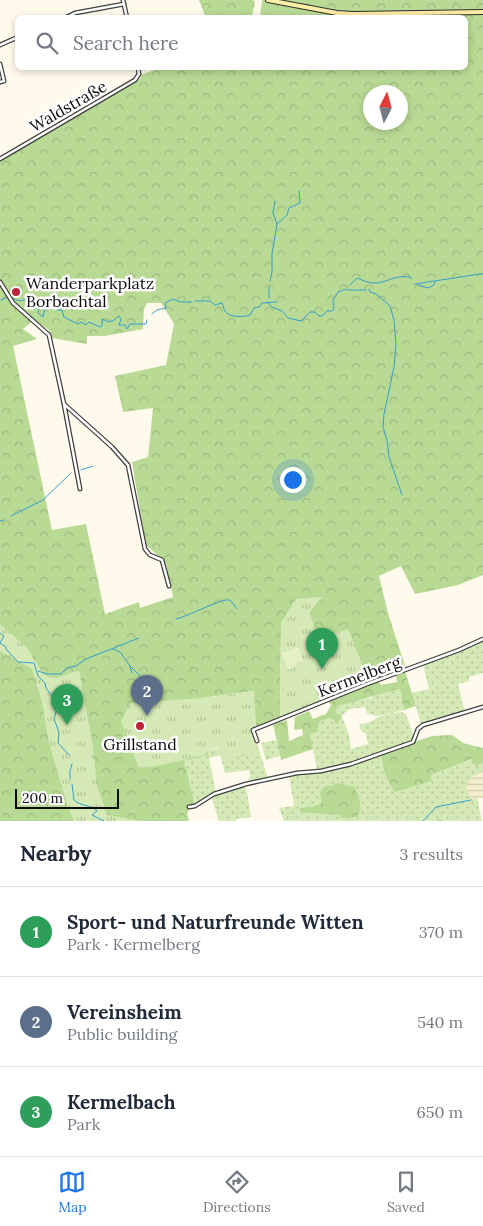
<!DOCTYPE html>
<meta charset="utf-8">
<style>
body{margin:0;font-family:Lora,serif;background:#f2f2f3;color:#1f2937}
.compass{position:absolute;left:363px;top:85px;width:45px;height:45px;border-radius:50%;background:#fff;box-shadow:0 2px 8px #0003;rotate:6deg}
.scale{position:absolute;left:15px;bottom:12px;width:104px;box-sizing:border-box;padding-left:5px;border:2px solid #0c0c0c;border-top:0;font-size:14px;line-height:18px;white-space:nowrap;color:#0c0c0c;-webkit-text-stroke:4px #fff;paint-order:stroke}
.you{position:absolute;left:292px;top:479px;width:18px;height:18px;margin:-12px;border:4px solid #fff;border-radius:50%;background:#1a73e8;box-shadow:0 0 0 8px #1a73e833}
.badge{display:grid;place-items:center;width:32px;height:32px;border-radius:50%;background:#1a73e8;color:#fff;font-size:16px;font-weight:700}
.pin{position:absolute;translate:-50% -41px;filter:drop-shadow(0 1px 2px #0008)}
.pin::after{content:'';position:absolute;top:26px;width:18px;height:15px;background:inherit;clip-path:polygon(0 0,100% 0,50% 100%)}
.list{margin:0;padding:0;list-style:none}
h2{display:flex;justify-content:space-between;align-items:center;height:65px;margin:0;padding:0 20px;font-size:21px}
h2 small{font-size:16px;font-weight:400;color:#747a83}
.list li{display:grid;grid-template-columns:32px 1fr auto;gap:15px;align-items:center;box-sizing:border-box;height:90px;padding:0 20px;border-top:1px solid #e0e1e3}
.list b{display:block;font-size:19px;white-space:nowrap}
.list p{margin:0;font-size:16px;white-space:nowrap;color:#747a83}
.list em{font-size:16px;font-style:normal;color:#747a83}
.icon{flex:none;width:28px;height:28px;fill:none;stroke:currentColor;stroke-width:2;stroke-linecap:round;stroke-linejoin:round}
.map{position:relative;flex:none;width:483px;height:821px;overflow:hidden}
.search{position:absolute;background:#fff;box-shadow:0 2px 8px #0003;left:15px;right:15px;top:15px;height:55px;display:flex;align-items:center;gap:12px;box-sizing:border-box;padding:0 18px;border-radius:8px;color:#747a83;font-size:19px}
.sheet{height:335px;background:#fff}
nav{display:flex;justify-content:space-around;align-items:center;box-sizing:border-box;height:70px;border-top:1px solid #e0e1e3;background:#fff;font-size:14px;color:#747a83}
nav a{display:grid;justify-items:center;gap:2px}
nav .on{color:#1a73e8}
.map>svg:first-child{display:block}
.farmland{fill:url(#farmland-rules)}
.grass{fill:url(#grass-dots)}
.forest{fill:url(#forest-crowns);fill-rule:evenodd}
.park{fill:url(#park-tufts)}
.pitch{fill:#e5f0c7}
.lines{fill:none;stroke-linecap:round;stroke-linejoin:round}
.stream{stroke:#369ece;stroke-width:1}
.minor-casing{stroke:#3f3f3f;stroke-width:5}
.secondary-casing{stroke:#2e2e2e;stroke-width:6}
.minor{stroke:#fff;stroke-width:2.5}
.secondary{stroke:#ffeea6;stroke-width:4}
.poi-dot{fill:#bd2337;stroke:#fff;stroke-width:2}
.labels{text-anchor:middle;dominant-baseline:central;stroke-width:5;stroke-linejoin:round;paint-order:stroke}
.street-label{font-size:16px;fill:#0c0c0c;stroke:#fff}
.poi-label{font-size:16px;fill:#0c0c0c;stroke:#fff;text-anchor:start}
</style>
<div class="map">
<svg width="483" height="821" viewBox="0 0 483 821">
<defs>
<pattern id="farmland-rules" width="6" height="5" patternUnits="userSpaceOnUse" patternTransform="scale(1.25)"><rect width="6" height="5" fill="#f5eecb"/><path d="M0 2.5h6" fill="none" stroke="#d1cbad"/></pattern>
<pattern id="grass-dots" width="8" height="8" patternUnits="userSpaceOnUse" patternTransform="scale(1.25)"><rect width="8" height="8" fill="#d4e9b5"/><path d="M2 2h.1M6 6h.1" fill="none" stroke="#b5c79a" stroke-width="1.8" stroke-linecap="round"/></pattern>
<pattern id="forest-crowns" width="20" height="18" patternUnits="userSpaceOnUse" patternTransform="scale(1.25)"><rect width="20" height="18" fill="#b9da94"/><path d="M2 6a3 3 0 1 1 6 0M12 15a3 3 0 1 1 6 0" fill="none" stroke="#9eba7e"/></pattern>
<pattern id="park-tufts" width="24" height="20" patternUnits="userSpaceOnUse" patternTransform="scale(1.25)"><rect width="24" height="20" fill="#d4e9b5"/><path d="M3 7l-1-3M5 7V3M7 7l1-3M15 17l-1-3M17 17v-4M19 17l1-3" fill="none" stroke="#b5c79a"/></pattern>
</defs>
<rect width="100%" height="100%" fill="#fffaeb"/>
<polygon class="farmland" points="483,772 483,798 471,799 465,787 473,776"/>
<g class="grass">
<polygon points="483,641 483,673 469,677 469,681 458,684 465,713 421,724 412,693 429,689 423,665"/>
<path d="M 400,689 L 404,710 L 378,716 L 367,714 L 366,707 L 349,709 L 342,716 L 349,735 L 351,749 L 368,744 L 366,734 L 361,731 L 359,724 C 369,724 372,721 379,717 C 385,714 394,713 401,712 L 406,714 L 413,735 L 411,741 L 351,763 L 317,770 L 310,734 L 318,732 L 317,727 L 321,721 L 330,718 L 334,723 L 337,706 L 371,698 L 376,694 Z"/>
<polygon points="276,740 280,756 266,760 261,743"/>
<polygon points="258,746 268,779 249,782 250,776 249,770 225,773 220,755 209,758 216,793 209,795 192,806 193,802 184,761 207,755 207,751 219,748 253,753"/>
<polygon points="381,753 381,761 392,787 432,781 431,775 473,759 475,767 483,763 483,772 473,776 466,787 471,799 478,799 479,808 482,821 284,821 279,808 294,806 289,776 321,772 351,765"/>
<polygon points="244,786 247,792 251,817 236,819 236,821 219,821 211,796"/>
</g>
<g class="forest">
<polygon points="199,0 252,0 255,1 252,17 206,18"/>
<path d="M 262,0 L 483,0 L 483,575 L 458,585 L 415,594 L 401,566 L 379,576 L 388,613 L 406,669 L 367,682 L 359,656 L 318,639 L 309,612 L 322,597 L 281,623 L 280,718 L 256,727 L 253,691 L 202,698 L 121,721 L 130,740 L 206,751 L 219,748 L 207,751 L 208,755 L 184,761 L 194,802 L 187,813 L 189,821 L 0,821 L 0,161 L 141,78 L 141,75 L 159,68 L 466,68 L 466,18 L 260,17 ZM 370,92 L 400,92 L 400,122 L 370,122 ZM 147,303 L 161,303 L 174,324 L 166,365 L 115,376 L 123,412 L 153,408 L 148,457 L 132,462 L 146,545 L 166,563 L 173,597 L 140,608 L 139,602 L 105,614 L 86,524 L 52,530 L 13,346 L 37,339 L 23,329 L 34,320 L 49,330 L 52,338 L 87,344 L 87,336 L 105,336 L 143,329 L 144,309 Z"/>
<path d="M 405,671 L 416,706 L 404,710 L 400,689 C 378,693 359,702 337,706 L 336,713 L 342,716 L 337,724 L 330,718 L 321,721 L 317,727 L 318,732 L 310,734 L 313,749 L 281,760 L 273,724 L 287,720 L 289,741 L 303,735 L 302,729 L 294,730 L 295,717 L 309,711 L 313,719 L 326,714 L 331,705 L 329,702 L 378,681 L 381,685 L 397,682 L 396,675 Z"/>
<path d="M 452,735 L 463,743 L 483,748 L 483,763 L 475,767 L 472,759 L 431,775 L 432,781 L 395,792 C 388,782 381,765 381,753 L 432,736 Z"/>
<polygon points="336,783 355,787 356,792 358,793 361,810 357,817 343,818 338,815 300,812 300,808 312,807 322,803 320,792 325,786 332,786"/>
</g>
<g class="park">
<polygon points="322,597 309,612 318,639 348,629 359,656 367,682 280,718 281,623 296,599"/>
<polygon points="0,624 28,649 43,674 49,677 57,678 79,670 93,747 97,786 107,815 141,821 74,821 67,804 49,743 42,702 32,669 0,651"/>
<polygon points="254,691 256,727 251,730 255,742 257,742 258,746 253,753 228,760 220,755 218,747 206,751 205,755 157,766 139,768 121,721 131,703 202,698"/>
</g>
<polygon class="pitch" points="298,647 303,661 295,663 296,666 288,670 281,653"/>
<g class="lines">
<g class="stream">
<polyline points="275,201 273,213 277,224"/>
<polyline points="270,281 272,272 272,254 277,224 287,215 289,208 300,203 299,191"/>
<polyline points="415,284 480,274 483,274"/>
<path d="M 350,285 L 357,278 C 384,291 386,274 410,277 L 412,279"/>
<polyline points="418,285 428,288 434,285 435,282"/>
<polyline points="369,289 370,292 376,294 390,306 394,320 396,345 394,367 384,414 383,427 387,440 389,457 402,495"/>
<polyline points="347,290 366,290"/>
<path d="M 11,297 C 17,302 24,301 30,298 L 33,299 L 33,301 L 30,302 L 32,307 L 39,309 L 38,313 L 43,317 L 44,311 L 51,306 L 55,306 L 57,310 L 62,310 L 64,317 L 78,324 L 81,322 L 86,325 L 89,322 L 100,327 L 102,326 L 102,319 L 109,322 L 114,320 L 119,316 L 121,319 L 119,325 L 125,325 L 127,329 L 130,324 L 146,324 L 147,320"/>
<polyline points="269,298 269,287"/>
<polyline points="1,300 6,298"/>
<path d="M 195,301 L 210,301 L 215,305 L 222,303 C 223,306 224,309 225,311 C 229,318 244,317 250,315 L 254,308 L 259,307 L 262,303 L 277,302"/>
<polyline points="267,302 272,307 282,311 288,318 301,321 310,312 315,312 319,316 322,316 327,311 332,311 334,309 333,300 338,292 346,289"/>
<polyline points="152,314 157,310 166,308 165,303 173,299 180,302 192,302"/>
<polyline points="81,470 93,466"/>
<polyline points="11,516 43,500 71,473"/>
<polyline points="0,521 4,520"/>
<path d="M 176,619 C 187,617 222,598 229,600 C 233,602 235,607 237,609"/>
<polyline points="0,633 4,636 0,643 6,647 6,649 18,662 34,663 38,676 45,683 46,688 58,705 54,719 59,732 58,743 69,755"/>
<polyline points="113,649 120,652 130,666 146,682 148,689 152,694"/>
<polyline points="130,667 132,673"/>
<polyline points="38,671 47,674 61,674 67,668 76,666 86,659 139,638"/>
<polyline points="70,779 70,771 72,764"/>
<path d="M 72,784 L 74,800 C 82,807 90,804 97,811 L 92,815 L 104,821"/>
<polyline points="423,821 436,807 471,800"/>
<polyline points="439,821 441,821"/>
</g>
<g class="minor-casing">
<g id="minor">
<polyline points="123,0 127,18"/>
<polyline points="65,18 75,13 124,4"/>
<polyline points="0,45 18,37"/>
<polyline points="0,64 4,81 0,82"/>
<polyline points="0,159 135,80 139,74 138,68"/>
<polyline points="0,282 13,303 49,335 64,404 112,447 128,465 145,549 150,555 162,560 169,586"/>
<polyline points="64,404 80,489"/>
<polyline points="257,741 253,730 367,684 459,650 483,639"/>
<polyline points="189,807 195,806 214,794 246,784 297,773 321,771 351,764 413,742 418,729 423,725 483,707"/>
</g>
</g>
<g class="secondary-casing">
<polyline id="secondary" points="268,0 337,13 354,14 483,12"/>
</g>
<use href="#minor" class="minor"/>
<use href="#secondary" class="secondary"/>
</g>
<g class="poi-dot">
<circle cx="16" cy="292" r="5"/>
<circle cx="140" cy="726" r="5"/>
</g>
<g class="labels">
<g class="street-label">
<text transform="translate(68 106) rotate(-30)">Waldstraße</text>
<text transform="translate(359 676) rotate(-21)">Kermelberg</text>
</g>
<g class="poi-label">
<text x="26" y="283">Wanderparkplatz<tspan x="26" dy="18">Borbachtal</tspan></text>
<text x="140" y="744" text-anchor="middle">Grillstand</text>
</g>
</g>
</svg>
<svg class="compass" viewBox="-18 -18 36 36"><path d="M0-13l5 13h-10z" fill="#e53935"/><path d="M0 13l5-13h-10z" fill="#747a83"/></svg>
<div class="scale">200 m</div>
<div class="you"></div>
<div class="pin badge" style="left:322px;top:669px;background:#2e9e5b">1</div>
<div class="pin badge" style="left:147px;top:716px;background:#5c6f8a">2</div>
<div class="pin badge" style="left:67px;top:725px;background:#2e9e5b">3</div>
<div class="search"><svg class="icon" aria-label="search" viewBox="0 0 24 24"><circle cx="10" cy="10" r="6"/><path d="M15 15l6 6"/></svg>Search here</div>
</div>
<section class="sheet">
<h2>Nearby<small>3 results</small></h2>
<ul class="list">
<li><span class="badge" style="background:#2e9e5b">1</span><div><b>Sport- und Naturfreunde Witten</b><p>Park · Kermelberg</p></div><em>370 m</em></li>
<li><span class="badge" style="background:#5c6f8a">2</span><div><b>Vereinsheim</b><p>Public building</p></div><em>540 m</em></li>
<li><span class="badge" style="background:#2e9e5b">3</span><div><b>Kermelbach</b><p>Park</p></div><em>650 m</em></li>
</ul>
</section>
<nav>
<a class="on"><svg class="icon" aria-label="map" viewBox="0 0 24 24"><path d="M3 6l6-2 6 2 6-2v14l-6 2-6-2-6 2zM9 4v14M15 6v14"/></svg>Map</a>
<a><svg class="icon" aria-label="directions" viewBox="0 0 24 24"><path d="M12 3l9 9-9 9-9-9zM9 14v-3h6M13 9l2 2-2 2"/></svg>Directions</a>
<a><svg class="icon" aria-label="saved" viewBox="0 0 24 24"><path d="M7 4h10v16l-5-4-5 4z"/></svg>Saved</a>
</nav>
